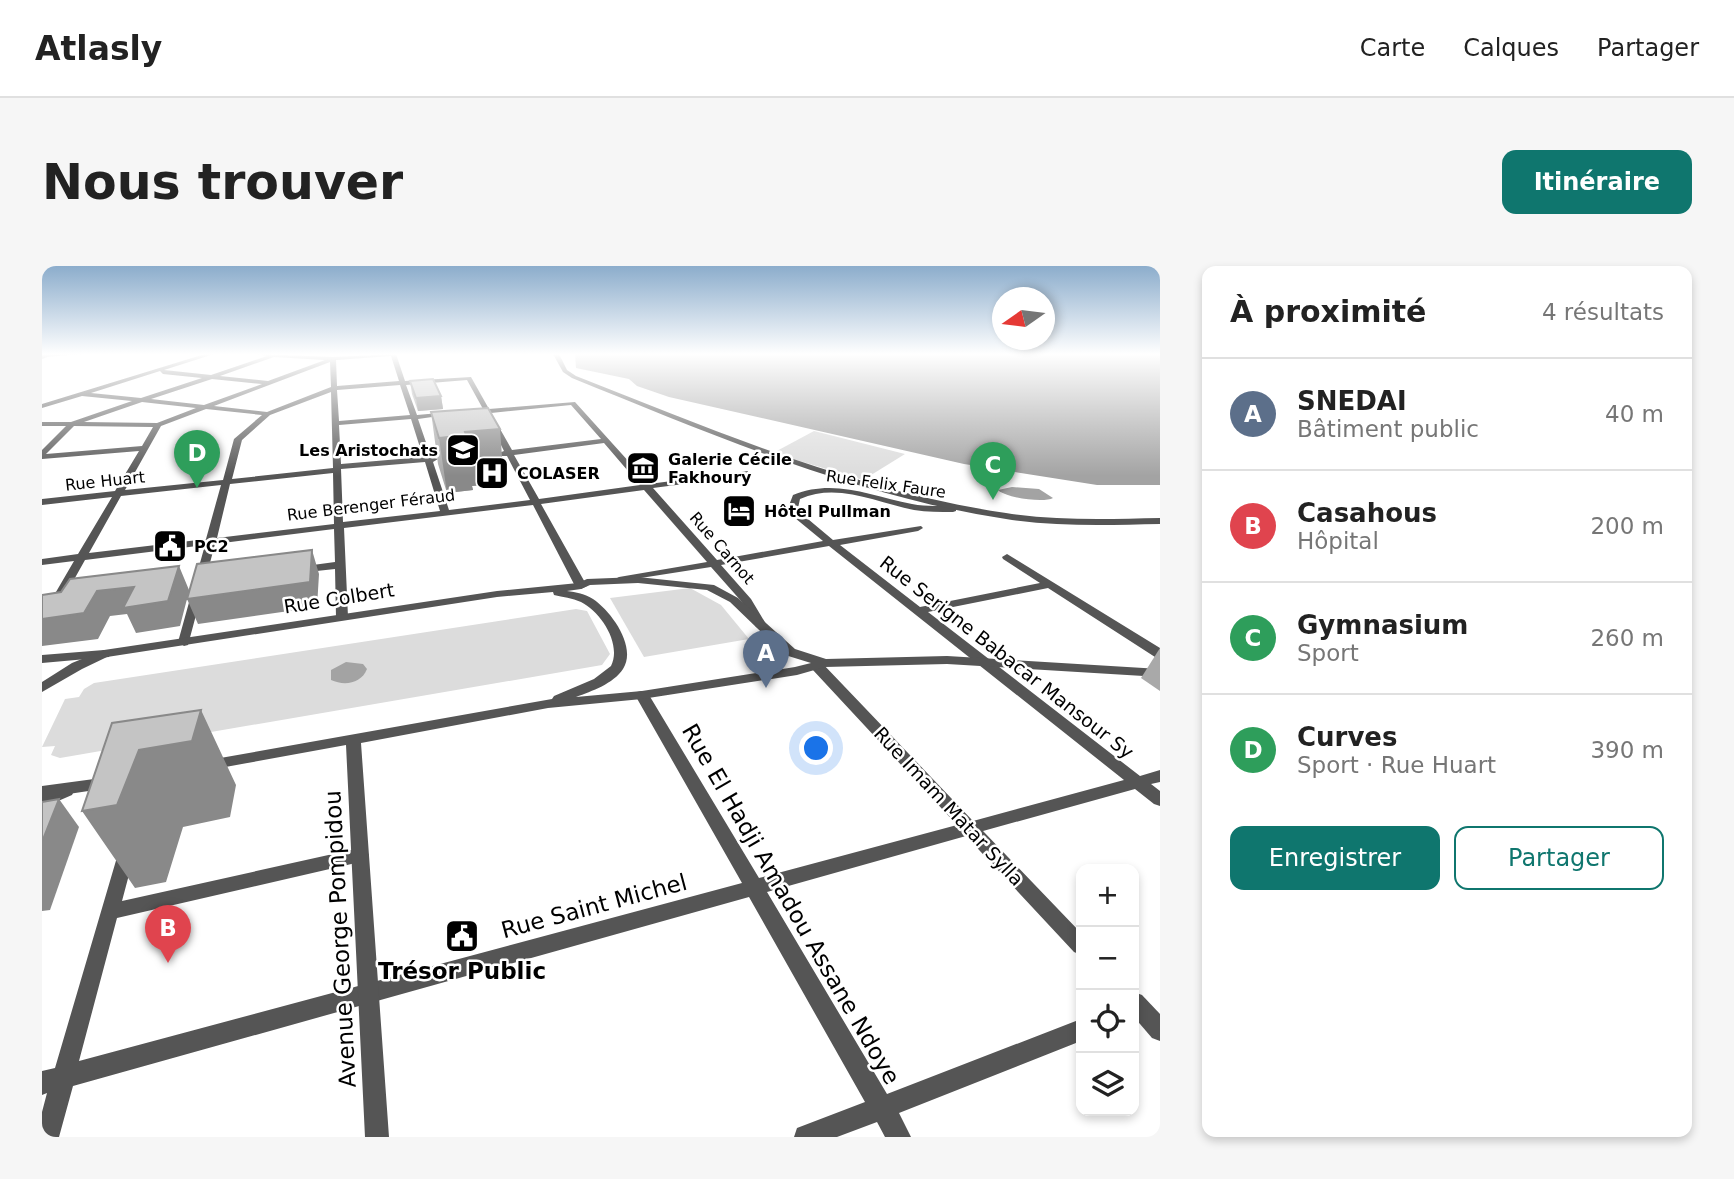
<!DOCTYPE html>
<html lang="fr">
<meta charset="utf-8">
<style>
body{margin:0;font-family:"DejaVu Sans",sans-serif;background:#f6f6f6;color:#222}
.controls{position:absolute;right:21px;bottom:21px;display:grid;overflow:hidden;border-radius:14px;box-shadow:0 4px 10px #0003}
.controls button{width:63px;height:63px;display:grid;place-items:center;padding:0;border:0;border-bottom:2px solid #e0e0e0;background:#fff;color:#222;font:35px sans-serif}
.compass{position:absolute;left:950px;top:21px;width:63px;height:63px;border-radius:50%;background:#fff;box-shadow:0 4px 10px #0003;rotate:256deg}
.you{position:absolute;left:775px;top:483px;width:24px;height:24px;margin:-18px;border:5px solid #fff;border-radius:50%;background:#1a73e8;box-shadow:0 0 0 10px #1a73e833}
.badge{display:grid;place-items:center;width:46px;height:46px;border-radius:50%;background:#0f766e;color:#fff;font-size:23px;font-weight:700}
.pin{position:absolute;translate:-50% -58px;filter:drop-shadow(0 2px 4px #0008)}
.pin::after{content:'';position:absolute;top:37px;width:24px;height:21px;background:inherit;clip-path:polygon(0 0,100% 0,50% 100%)}
.list{margin:0;padding:0;list-style:none}
h2{display:flex;justify-content:space-between;align-items:center;height:91px;margin:0;padding:0 28px;font-size:30px}
h2 small{font-size:23px;font-weight:400;color:#767676}
.list li{display:grid;grid-template-columns:46px 1fr auto;gap:21px;align-items:center;box-sizing:border-box;height:112px;padding:0 28px;border-top:2px solid #e0e0e0}
.list b{display:block;font-size:26px;white-space:nowrap}
.list p{margin:0;font-size:23px;white-space:nowrap;color:#767676}
.list em{font-size:23px;font-style:normal;color:#767676}
.actions{display:flex;gap:14px;padding:21px 28px}
.actions a{flex:1;padding:16px 0;border:2px solid #0f766e;border-radius:14px;text-align:center;font-size:24px;color:#0f766e}
.actions .main{background:#0f766e;color:#fff}
.icon{flex:none;width:38px;height:38px;fill:none;stroke:currentColor;stroke-width:2;stroke-linecap:round;stroke-linejoin:round}
.map{position:relative;flex:none;width:1118px;height:871px;overflow:hidden;border-radius:14px}
header{display:flex;align-items:center;gap:42px;box-sizing:border-box;height:98px;padding:0 35px;background:#fff;border-bottom:2px solid #e0e0e0}
header strong{font-size:33px}
nav{display:flex;gap:38px;margin-inline-start:auto;font-size:24px}
.intro{display:flex;align-items:center;justify-content:space-between;box-sizing:border-box;height:168px;padding:0 42px}
h1{margin:0;font-size:49px}
.button{padding:18px 32px;border-radius:14px;background:#0f766e;color:#fff;font-size:24px;font-weight:700}
main{display:flex;gap:42px;padding:0 42px}
aside{flex:1;background:#fff;border-radius:14px;box-shadow:0 4px 10px #0003}
.map>svg:first-child{display:block}
.green{fill:#dcdcdc}
.water{fill:#a3a3a3}
.lines{fill:none;stroke-linecap:round;stroke-linejoin:round}
.minor{fill:#555;fill-rule:evenodd}
.tertiary{fill:#555;fill-rule:evenodd}
.wall{fill:#a9a9a9}
.shaded-wall{fill:#898989}
.building{fill:#c4c4c4;stroke:#898989;stroke-width:2}
.labels{text-anchor:middle;dominant-baseline:central;stroke-width:5;stroke-linejoin:round;paint-order:stroke}
.far-poi-label{font-size:16px;font-weight:bold;fill:#000;stroke:#fff;text-anchor:start}
.far-street-label{font-size:16px;fill:#000;stroke:#fff}
.street-label{font-size:19px;fill:#000;stroke:#fff}
.near-street-label{font-size:23px;fill:#000;stroke:#fff}
.near-poi-label{font-size:23px;font-weight:bold;fill:#000;stroke:#fff}
</style>
<header>
<strong>Atlasly</strong>
<nav><a>Carte</a><a>Calques</a><a>Partager</a></nav>
</header>
<div class="intro"><h1>Nous trouver</h1><a class="button">Itinéraire</a></div>
<main>
<div class="map">
<svg width="1118" height="871" viewBox="0 0 1118 871">
<rect width="100%" height="100%" fill="#fff"/>
<g class="green">
<polygon points="772,165 863,188 821,214 731,187"/>
<polygon points="648,322 679,339 707,373 602,391 568,332"/>
<polygon points="534,343 545,345 568,388 560,399 18,492 9,489 13,480 0,481 23,433 37,431 42,423 52,417"/>
</g>
<g class="water">
<polygon points="533,88 1118,88 1118,219 1055,219 922,198 627,131 595,120 587,113 534,102"/>
<path d="M 970,221 L 997,223 L 1011,232 C 1002,237 964,232 956,224 Z"/>
<path d="M 304,396 L 321,398 L 325,403 C 319,418 302,420 289,414 L 289,404 Z"/>
</g>
<g class="lines">
<g class="minor">
<polygon points="0,88 42,88 2,91"/>
<path d="M 163,88 L 172,88 L 122,104 L 169,109 L 225,90 L 216,88 L 291,91 L 354,88 L 363,115 L 429,111 L 447,143 L 533,136 L 607,218 L 706,205 L 706,209 L 703,210 L 611,222 L 675,294 L 781,275 L 753,252 L 746,242 L 751,229 C 792,212 829,230 870,238 C 885,241 900,239 914,241 L 914,245 L 911,246 C 898,246 885,246 872,244 C 835,237 796,216 758,233 L 756,242 L 760,248 L 791,274 L 879,260 L 881,262 L 876,265 L 798,279 L 878,341 L 998,317 L 961,293 L 960,291 L 965,288 L 1118,382 L 1118,392 L 1113,391 L 1006,322 L 886,346 L 1098,510 L 1118,504 L 1118,516 L 1109,518 L 1118,525 L 1118,540 L 1112,538 L 1093,523 L 941,565 L 1039,667 L 1039,689 L 1032,686 L 924,570 L 725,626 L 845,828 L 1039,753 L 1039,775 L 857,847 L 869,871 L 843,871 L 835,856 L 795,871 L 752,871 L 755,862 L 823,836 L 707,631 L 31,820 L 17,871 L 0,871 L 0,846 L 5,827 L 0,829 L 0,805 L 13,802 L 78,581 L 84,579 L 90,581 L 93,586 L 80,635 L 318,582 L 324,584 L 327,589 L 324,594 L 318,596 L 75,652 L 37,795 L 700,617 L 593,429 L 595,426 L 600,425 L 607,429 L 717,612 L 915,559 L 770,403 L 768,400 L 770,397 L 780,397 L 931,555 L 1082,514 L 787,280 L 679,299 L 709,333 L 724,358 L 718,362 L 714,361 L 700,336 L 669,301 L 573,316 L 571,314 L 577,311 L 665,296 L 602,224 L 499,238 L 545,320 L 539,323 L 533,320 L 491,239 L 302,262 L 306,351 L 304,354 L 296,354 L 294,351 L 293,303 L 256,307 L 251,304 L 256,301 L 293,296 L 292,263 L 173,278 L 146,379 L 142,380 L 136,376 L 163,279 L 43,294 L 6,360 L 0,364 L 0,350 L 32,295 L 0,299 L 0,293 L 36,288 L 70,231 L 0,239 L 0,233 L 73,225 L 97,185 L 0,193 L 0,184 L 24,160 L 0,160 L 0,156 L 29,156 L 90,135 L 40,130 L 0,142 L 0,138 ZM 349,90 L 357,115 L 295,120 L 294,94 ZM 232,91 L 283,94 L 226,115 L 178,110 ZM 288,96 L 289,121 L 225,146 L 172,140 ZM 118,105 L 121,108 L 160,112 L 99,132 L 49,127 ZM 170,113 L 220,118 L 162,139 L 109,133 ZM 425,114 L 441,143 L 432,146 L 443,147 L 462,185 L 454,188 L 458,190 L 465,190 L 488,234 L 407,244 L 391,196 L 396,193 L 389,191 L 376,153 L 411,148 L 408,146 L 375,149 L 364,119 ZM 358,119 L 368,149 L 297,155 L 295,124 ZM 289,126 L 291,202 L 190,213 L 200,174 L 228,149 ZM 100,136 L 154,142 L 115,157 L 42,156 ZM 529,139 L 559,173 L 470,184 L 449,147 ZM 164,143 L 220,149 L 192,173 L 181,214 L 83,224 L 119,160 ZM 369,153 L 381,191 L 299,198 L 297,159 ZM 32,160 L 111,161 L 100,180 L 4,188 ZM 562,177 L 598,219 L 497,233 L 472,189 ZM 383,196 L 398,245 L 301,256 L 299,203 ZM 291,207 L 292,258 L 175,272 L 188,218 ZM 179,219 L 164,273 L 47,287 L 79,230 Z"/>
<polygon points="62,384 68,388 67,391 0,397 0,389"/>
<polygon points="24,519 30,521 32,525 30,529 0,542 0,529"/>
<polygon points="1092,726 1100,729 1118,748 1118,775 1110,772 1092,751"/>
</g>
<g class="tertiary">
<polygon points="12,88 11,89 0,93 0,89"/>
<path d="M 511,88 L 517,88 L 525,104 L 534,110 C 674,165 814,225 964,247 C 1015,255 1067,253 1118,252 L 1118,258 C 1067,259 1015,261 964,253 C 813,230 671,169 530,112 L 521,106 Z"/>
<path d="M 596,311 L 672,319 L 696,332 L 753,383 L 784,393 L 905,390 L 1118,403 L 1118,411 L 905,398 L 783,401 L 755,409 L 600,433 L 506,442 L 319,477 L 347,871 L 323,871 L 304,479 L 167,504 L 161,503 L 159,499 L 161,495 L 167,494 L 510,433 L 512,430 L 552,413 L 569,400 C 580,378 559,346 539,336 C 530,332 521,331 512,329 L 511,326 L 455,331 L 65,391 L 40,403 L 0,426 L 0,416 L 30,397 L 62,384 L 455,325 L 536,317 L 545,313 ZM 596,317 L 665,324 L 688,336 L 743,389 L 769,397 L 753,401 L 600,425 L 534,431 C 550,425 571,418 581,403 C 595,381 570,346 551,333 C 543,328 534,326 525,325 L 539,323 L 548,319 Z"/>
<polygon points="67,511 73,513 75,517 73,521 0,532 0,520"/>
</g>
</g>
<g class="wall">
<polygon points="368,115 399,130 401,143 376,145 370,128"/>
<polygon points="389,146 462,217 430,220 431,224 405,227 396,198"/>
<polygon points="1118,382 1118,425 1099,412"/>
</g>
<g class="shaded-wall">
<polygon points="399,130 401,143 376,145 374,132"/>
<polygon points="458,163 462,217 430,220 431,224 405,227 397,172 423,166"/>
<polygon points="270,284 277,308 275,341 156,358 145,333 138,360 94,367 85,348 68,350 56,373 0,380 0,353 55,325 92,321 137,300 147,324"/>
<polygon points="159,444 194,519 188,551 141,561 124,616 93,622 40,545 97,484"/>
<polygon points="17,533 37,561 8,644 0,645 0,576"/>
</g>
<g class="building">
<polygon points="391,113 399,130 374,132 368,115"/>
<polygon points="446,142 458,163 423,166 424,169 397,172 389,146"/>
<polygon points="270,284 268,316 145,333 155,298"/>
<polygon points="137,300 126,335 81,342 92,321 55,325 42,347 0,353 0,329 19,326 28,313"/>
<polygon points="159,444 150,475 97,484 75,539 40,545 70,457"/>
<polygon points="17,533 0,576 0,536"/>
</g>
<linearGradient id="sky" x2="0" y2="1"><stop stop-color="#8cadcc"/><stop offset="0.42" stop-color="#fff"/><stop offset="1" stop-color="#fff" stop-opacity="0"/></linearGradient>
<rect width="1118" height="210" fill="url(#sky)"/>
<defs>
<g id="school-square" transform="scale(1.75)"><rect x="-9" y="-9" width="18" height="18" rx="4" fill="#000" stroke="#fff"/><path d="M0-5L7-2L0 1L-7-2ZM-4 1L0 2.5L4 1V4Q0 6-4 4Z" fill="#fff"/></g>
<g id="museum-square" transform="scale(1.75)"><rect x="-9" y="-9" width="18" height="18" rx="4" fill="#000" stroke="#fff"/><path d="M0-6L6-3V-2H-6V-3ZM-5-1h2V3h-2ZM-1-1h2V3h-2ZM3-1h2V3H3ZM-6 4H6V6H-6Z" fill="#fff"/></g>
<g id="hospital-square" transform="scale(1.75)"><rect x="-9" y="-9" width="18" height="18" rx="4" fill="#000" stroke="#fff"/><path d="M-5-5h3v3.5h4V-5h3V5h-3V1.5h-4V5h-3Z" fill="#fff"/></g>
<g id="hotel-square" transform="scale(1.75)"><rect x="-9" y="-9" width="18" height="18" rx="4" fill="#000" stroke="#fff"/><path d="M-6-4.5h1.5V1H6V5H4.5V3h-9V5H-6ZM-4 0a1.8 1.8 0 1 1 3.6 0ZM.5 0V-2.5h3Q6-2.5 6 0Z" fill="#fff"/></g>
<g id="civic-square" transform="scale(1.75)"><rect x="-9" y="-9" width="18" height="18" rx="4" fill="#000" stroke="#fff"/><path d="M-.6-6.5H3V-4.5H.6V-3L4-1V1h2V6H-6V1h2V-1L-.6-3ZM-1.2 2.5V6h2.4V2.5Z" fill="#fff"/></g>
</defs>
<g fill-rule="evenodd">
<use href="#school-square" x="421" y="184"/>
<use href="#museum-square" x="601" y="202"/>
<use href="#hospital-square" x="450" y="207"/>
<use href="#hotel-square" x="697" y="245"/>
<use href="#civic-square" x="128" y="280"/>
<use href="#civic-square" x="420" y="670"/>
</g>
<g class="labels">
<g class="far-poi-label">
<text x="396" y="184" text-anchor="end">Les Aristochats</text>
<text x="626" y="193">Galerie Cécile<tspan x="626" dy="18">Fakhoury</tspan></text>
<text x="475" y="207">COLASER</text>
<text x="722" y="245">Hôtel Pullman</text>
<text x="152" y="280">PC2</text>
</g>
<g class="far-street-label">
<text transform="translate(63 215) rotate(-6)">Rue Huart</text>
<text transform="translate(844 218) rotate(8)">Rue Felix Faure</text>
<text transform="translate(329 239) rotate(-7)">Rue Berenger Féraud</text>
<text transform="translate(680 282) rotate(49)">Rue Carnot</text>
</g>
<g class="street-label">
<text transform="translate(297 332) rotate(-9)">Rue Colbert</text>
<text transform="translate(965 391) rotate(38)">Rue Serigne Babacar Mansour Sy</text>
<text transform="translate(907 540) rotate(47)">Rue Imam Matar Sylla</text>
</g>
<g class="near-street-label">
<text transform="translate(749 638) rotate(60)">Rue El Hadji Amadou Assane Ndoye</text>
<text transform="translate(552 640) rotate(-15)">Rue Saint Michel</text>
<text transform="translate(298 673) rotate(-93)">Avenue George Pompidou</text>
</g>
<g class="near-poi-label">
<text x="420" y="705">Trésor Public</text>
</g>
</g>
</svg>
<div class="controls">
<button>+</button>
<button>−</button>
<button><svg class="icon" aria-label="locate" viewBox="0 0 24 24"><circle cx="12" cy="12" r="6"/><path d="M12 2v4M12 18v4M2 12h4M18 12h4"/></svg></button>
<button><svg class="icon" aria-label="layers" viewBox="0 0 24 24"><path d="M12 4l9 5-9 5-9-5zM3 14l9 5 9-5"/></svg></button>
</div>
<svg class="compass" viewBox="-18 -18 36 36"><path d="M0-13l5 13h-10z" fill="#e53935"/><path d="M0 13l5-13h-10z" fill="#767676"/></svg>
<div class="you"></div>
<div class="pin badge" style="left:724px;top:422px;background:#5c6f8a">A</div>
<div class="pin badge" style="left:126px;top:697px;background:#e0444e">B</div>
<div class="pin badge" style="left:951px;top:234px;background:#2e9e5b">C</div>
<div class="pin badge" style="left:155px;top:222px;background:#2e9e5b">D</div>
</div>
<aside>
<h2>À proximité<small>4 résultats</small></h2>
<ul class="list">
<li><span class="badge" style="background:#5c6f8a">A</span><div><b>SNEDAI</b><p>Bâtiment public</p></div><em>40 m</em></li>
<li><span class="badge" style="background:#e0444e">B</span><div><b>Casahous</b><p>Hôpital</p></div><em>200 m</em></li>
<li><span class="badge" style="background:#2e9e5b">C</span><div><b>Gymnasium</b><p>Sport</p></div><em>260 m</em></li>
<li><span class="badge" style="background:#2e9e5b">D</span><div><b>Curves</b><p>Sport · Rue Huart</p></div><em>390 m</em></li>
</ul>
<div class="actions"><a class="main">Enregistrer</a><a>Partager</a></div>
</aside>
</main>
